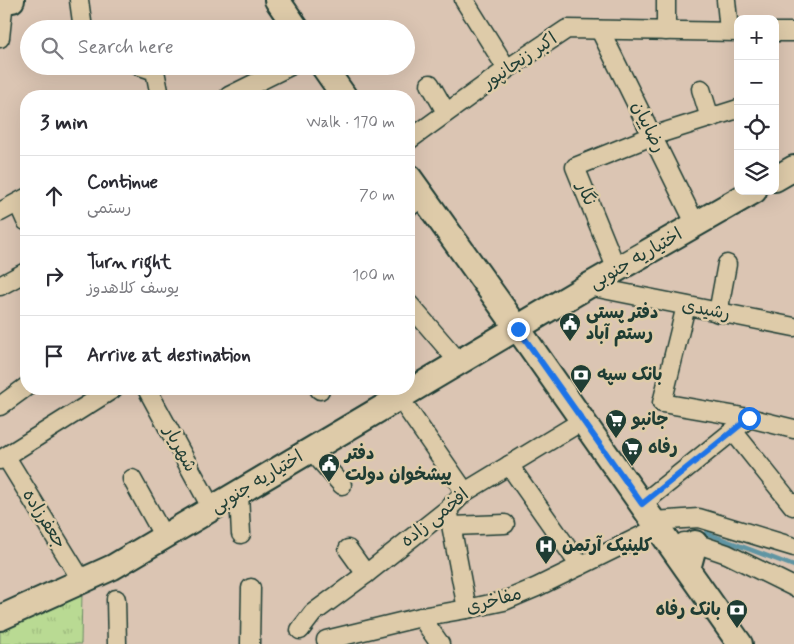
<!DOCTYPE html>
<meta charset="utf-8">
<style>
body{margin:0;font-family:Mynerve,"Playpen Sans Arabic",sans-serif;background:#f2f2f3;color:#2b2b33}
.controls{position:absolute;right:15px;top:15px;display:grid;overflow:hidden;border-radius:10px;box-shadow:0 5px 20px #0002}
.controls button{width:45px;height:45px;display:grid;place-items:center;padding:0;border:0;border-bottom:1px solid #e1e1e2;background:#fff;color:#2b2b33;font:25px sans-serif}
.stop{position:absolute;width:15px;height:15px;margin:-11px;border:4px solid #1a73e8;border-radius:50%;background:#fff}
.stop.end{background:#1a73e8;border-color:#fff;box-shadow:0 1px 5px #0008}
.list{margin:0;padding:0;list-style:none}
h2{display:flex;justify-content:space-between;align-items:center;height:65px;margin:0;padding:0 20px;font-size:21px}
h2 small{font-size:16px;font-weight:400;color:#7c7c81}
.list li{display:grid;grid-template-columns:32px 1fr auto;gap:15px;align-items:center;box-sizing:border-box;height:80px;padding:0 20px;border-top:1px solid #e1e1e2}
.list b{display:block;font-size:19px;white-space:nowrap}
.list p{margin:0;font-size:16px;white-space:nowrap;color:#7c7c81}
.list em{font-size:16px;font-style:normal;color:#7c7c81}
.icon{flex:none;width:28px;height:28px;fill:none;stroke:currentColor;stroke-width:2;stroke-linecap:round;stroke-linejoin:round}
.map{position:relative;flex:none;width:794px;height:644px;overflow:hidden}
.search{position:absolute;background:#fff;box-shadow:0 5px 20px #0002;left:20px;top:20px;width:395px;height:55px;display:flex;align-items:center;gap:12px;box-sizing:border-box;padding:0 18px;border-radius:28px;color:#7c7c81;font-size:19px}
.panel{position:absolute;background:#fff;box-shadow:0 5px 20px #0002;left:20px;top:90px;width:395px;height:305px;border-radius:20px}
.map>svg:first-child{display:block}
.grass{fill:url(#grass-tufts);stroke:#6c8c64}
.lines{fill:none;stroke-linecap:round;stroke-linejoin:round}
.stream{stroke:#6095a3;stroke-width:4.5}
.street-casing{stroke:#1f3d34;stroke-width:21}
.secondary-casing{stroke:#1f3d34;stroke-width:28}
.street{stroke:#decba9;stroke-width:18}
.secondary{stroke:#decba9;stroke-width:24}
.route{stroke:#1a73e8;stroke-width:6}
.labels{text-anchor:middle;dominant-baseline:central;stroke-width:5;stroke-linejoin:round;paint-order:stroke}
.street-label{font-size:18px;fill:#1f3d34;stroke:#decba9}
.poi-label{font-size:18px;font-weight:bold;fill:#1f3d34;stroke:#decba9;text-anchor:start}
</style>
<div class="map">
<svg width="794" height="644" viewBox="0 0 794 644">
<defs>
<pattern id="grass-tufts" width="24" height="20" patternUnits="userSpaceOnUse" patternTransform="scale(1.25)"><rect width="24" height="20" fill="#b9da93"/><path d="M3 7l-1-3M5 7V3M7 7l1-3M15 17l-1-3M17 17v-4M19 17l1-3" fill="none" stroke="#9fbc7f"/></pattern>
</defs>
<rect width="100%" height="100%" fill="#dbc5b3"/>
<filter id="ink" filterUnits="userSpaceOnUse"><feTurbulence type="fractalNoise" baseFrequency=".02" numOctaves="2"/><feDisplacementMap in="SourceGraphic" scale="10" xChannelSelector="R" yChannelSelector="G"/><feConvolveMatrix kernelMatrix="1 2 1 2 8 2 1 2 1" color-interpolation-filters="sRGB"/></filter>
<g filter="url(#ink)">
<polygon class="grass" points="82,592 81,644 0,644 0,630"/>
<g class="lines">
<polyline class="stream" points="706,533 794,566"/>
<g class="street-casing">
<g id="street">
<polyline points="79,0 83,29"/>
<polyline points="464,0 507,69"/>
<polyline points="726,0 729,31"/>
<polyline points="600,30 696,225"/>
<polyline points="666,31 666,0"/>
<polyline points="775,32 794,32"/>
<polyline points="0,38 4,0"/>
<polyline points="140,66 155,71 160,96"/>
<polyline points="430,84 446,112"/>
<polyline points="701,89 710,118"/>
<polyline points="229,96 290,66"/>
<polyline points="409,140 507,69 567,29 738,32"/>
<polyline points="18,203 26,221"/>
<polyline points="409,207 413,204"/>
<polyline points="0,212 26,198"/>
<polyline points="617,270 575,167 652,136 738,109"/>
<polyline points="0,286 24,273"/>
<polyline points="588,286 794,327"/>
<polyline points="409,304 459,362"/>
<polyline points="686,306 662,403 749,418 794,429"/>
<polyline points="718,313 727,264"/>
<polyline points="147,389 212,509"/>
<polyline points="319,389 320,390"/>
<polyline points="0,406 26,387"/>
<polyline points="408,410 465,492"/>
<polyline points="733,431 793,506"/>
<polyline points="311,450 342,485"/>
<polyline points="6,457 82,581"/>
<polyline points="0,460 113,389"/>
<polyline points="509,465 580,566"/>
<polyline points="132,479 164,537"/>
<polyline points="239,494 241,534"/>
<polyline points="642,504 749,418"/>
<polyline points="448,509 467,609"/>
<polyline points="654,521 699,518 794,547"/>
<polyline points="452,526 505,524"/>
<polyline points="684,542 695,543 727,554 794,587"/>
<polyline points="348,549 366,574"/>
<polyline points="116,599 117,644"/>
<polyline points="421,617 440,644"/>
<polyline points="300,630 313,613 366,574 448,509 465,492 582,421"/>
<polyline points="326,640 421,617 467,609 504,601 537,587 651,531"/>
<polyline points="250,644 251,588"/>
</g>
</g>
<g class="secondary-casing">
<g id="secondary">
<polyline points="277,0 297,29"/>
<polyline points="0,2 12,0"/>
<polyline points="323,66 344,96"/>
<polyline points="409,177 518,329 740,644"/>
<polyline points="775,179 794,168"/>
<polyline points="688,569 695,543"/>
<polyline points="0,618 113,567 588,286 754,191"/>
</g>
</g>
<use href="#street" class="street"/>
<use href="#secondary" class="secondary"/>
</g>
</g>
<g class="lines" filter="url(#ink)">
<polyline class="route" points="518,329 642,504 749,418"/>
</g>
<defs>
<g id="civic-pin" transform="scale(1.125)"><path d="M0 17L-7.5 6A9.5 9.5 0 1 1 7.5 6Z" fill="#1f3d34" stroke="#decba9"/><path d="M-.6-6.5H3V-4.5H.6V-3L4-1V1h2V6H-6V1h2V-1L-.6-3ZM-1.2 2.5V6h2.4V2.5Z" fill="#fff"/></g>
<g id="bank-pin" transform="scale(1.125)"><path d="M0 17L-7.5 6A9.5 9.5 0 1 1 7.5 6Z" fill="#1f3d34" stroke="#decba9"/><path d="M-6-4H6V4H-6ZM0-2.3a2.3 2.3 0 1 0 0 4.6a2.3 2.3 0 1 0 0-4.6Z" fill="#fff"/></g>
<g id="supermarket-pin" transform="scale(1.125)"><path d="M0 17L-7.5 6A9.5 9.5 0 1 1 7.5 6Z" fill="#1f3d34" stroke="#decba9"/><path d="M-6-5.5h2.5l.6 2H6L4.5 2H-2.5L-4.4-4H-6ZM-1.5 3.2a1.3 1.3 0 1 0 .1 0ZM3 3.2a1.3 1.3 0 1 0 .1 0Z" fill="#fff"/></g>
<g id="hospital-pin" transform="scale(1.125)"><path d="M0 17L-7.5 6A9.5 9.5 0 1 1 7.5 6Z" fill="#1f3d34" stroke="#decba9"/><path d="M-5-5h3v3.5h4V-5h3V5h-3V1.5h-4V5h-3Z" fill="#fff"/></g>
</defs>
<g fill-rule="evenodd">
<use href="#civic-pin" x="570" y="323"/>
<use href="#bank-pin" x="581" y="375"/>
<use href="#supermarket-pin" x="616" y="420"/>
<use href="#supermarket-pin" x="632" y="448"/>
<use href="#civic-pin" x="329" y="464"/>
<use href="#hospital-pin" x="546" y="546"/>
<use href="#bank-pin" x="737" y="610"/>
</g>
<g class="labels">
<g class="street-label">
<text transform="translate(520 61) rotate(-34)">اکبر زنجانپور</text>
<text transform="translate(648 127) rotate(64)">رضاییان</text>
<text transform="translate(586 194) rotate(68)">نگار</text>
<text transform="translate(636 259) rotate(-30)">اختیاریه جنوبی</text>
<text transform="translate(706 310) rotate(11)">رشیدی</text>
<text transform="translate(180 449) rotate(62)">شهریار</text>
<text transform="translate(257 482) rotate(-31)">اختیاریه جنوبی</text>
<text transform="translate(435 518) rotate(-39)">افخمی زاده</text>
<text transform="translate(44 519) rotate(58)">جعفرزاده</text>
<text transform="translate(494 601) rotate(-16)">مفاخری</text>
</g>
<g class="poi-label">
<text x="586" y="313">دفتر پستی<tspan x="586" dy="21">رستم آباد</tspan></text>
<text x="597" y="375">بانک سپه</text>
<text x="632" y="420">جانبو</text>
<text x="648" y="448">رفاه</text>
<text x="345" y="454">دفتر<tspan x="345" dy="21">پیشخوان دولت</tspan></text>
<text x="562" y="546">کلینیک آرتمن</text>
<text x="721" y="610" text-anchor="end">بانک رفاه</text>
</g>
</g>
</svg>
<div class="controls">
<button>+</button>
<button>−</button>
<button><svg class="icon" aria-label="locate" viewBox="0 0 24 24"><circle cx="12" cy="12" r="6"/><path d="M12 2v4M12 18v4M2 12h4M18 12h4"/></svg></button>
<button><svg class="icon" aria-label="layers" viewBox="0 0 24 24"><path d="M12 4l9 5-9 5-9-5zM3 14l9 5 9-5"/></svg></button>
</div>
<div class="stop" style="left:749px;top:418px"></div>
<div class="stop end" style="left:518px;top:329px"></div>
<div class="search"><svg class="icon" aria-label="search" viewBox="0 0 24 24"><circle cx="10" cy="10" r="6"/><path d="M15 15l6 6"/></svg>Search here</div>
<section class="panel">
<h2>3 min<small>Walk · 170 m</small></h2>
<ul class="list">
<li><svg class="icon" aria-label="ahead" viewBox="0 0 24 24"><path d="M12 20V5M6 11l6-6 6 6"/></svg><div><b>Continue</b><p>رستمی</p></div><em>70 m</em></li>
<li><svg class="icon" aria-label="right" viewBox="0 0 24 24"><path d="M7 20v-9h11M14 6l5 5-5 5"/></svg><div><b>Turn right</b><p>یوسف کلاهدوز</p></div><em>100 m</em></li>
<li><svg class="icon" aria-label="arrive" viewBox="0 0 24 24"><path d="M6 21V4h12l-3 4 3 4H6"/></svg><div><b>Arrive at destination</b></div></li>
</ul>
</section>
</div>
